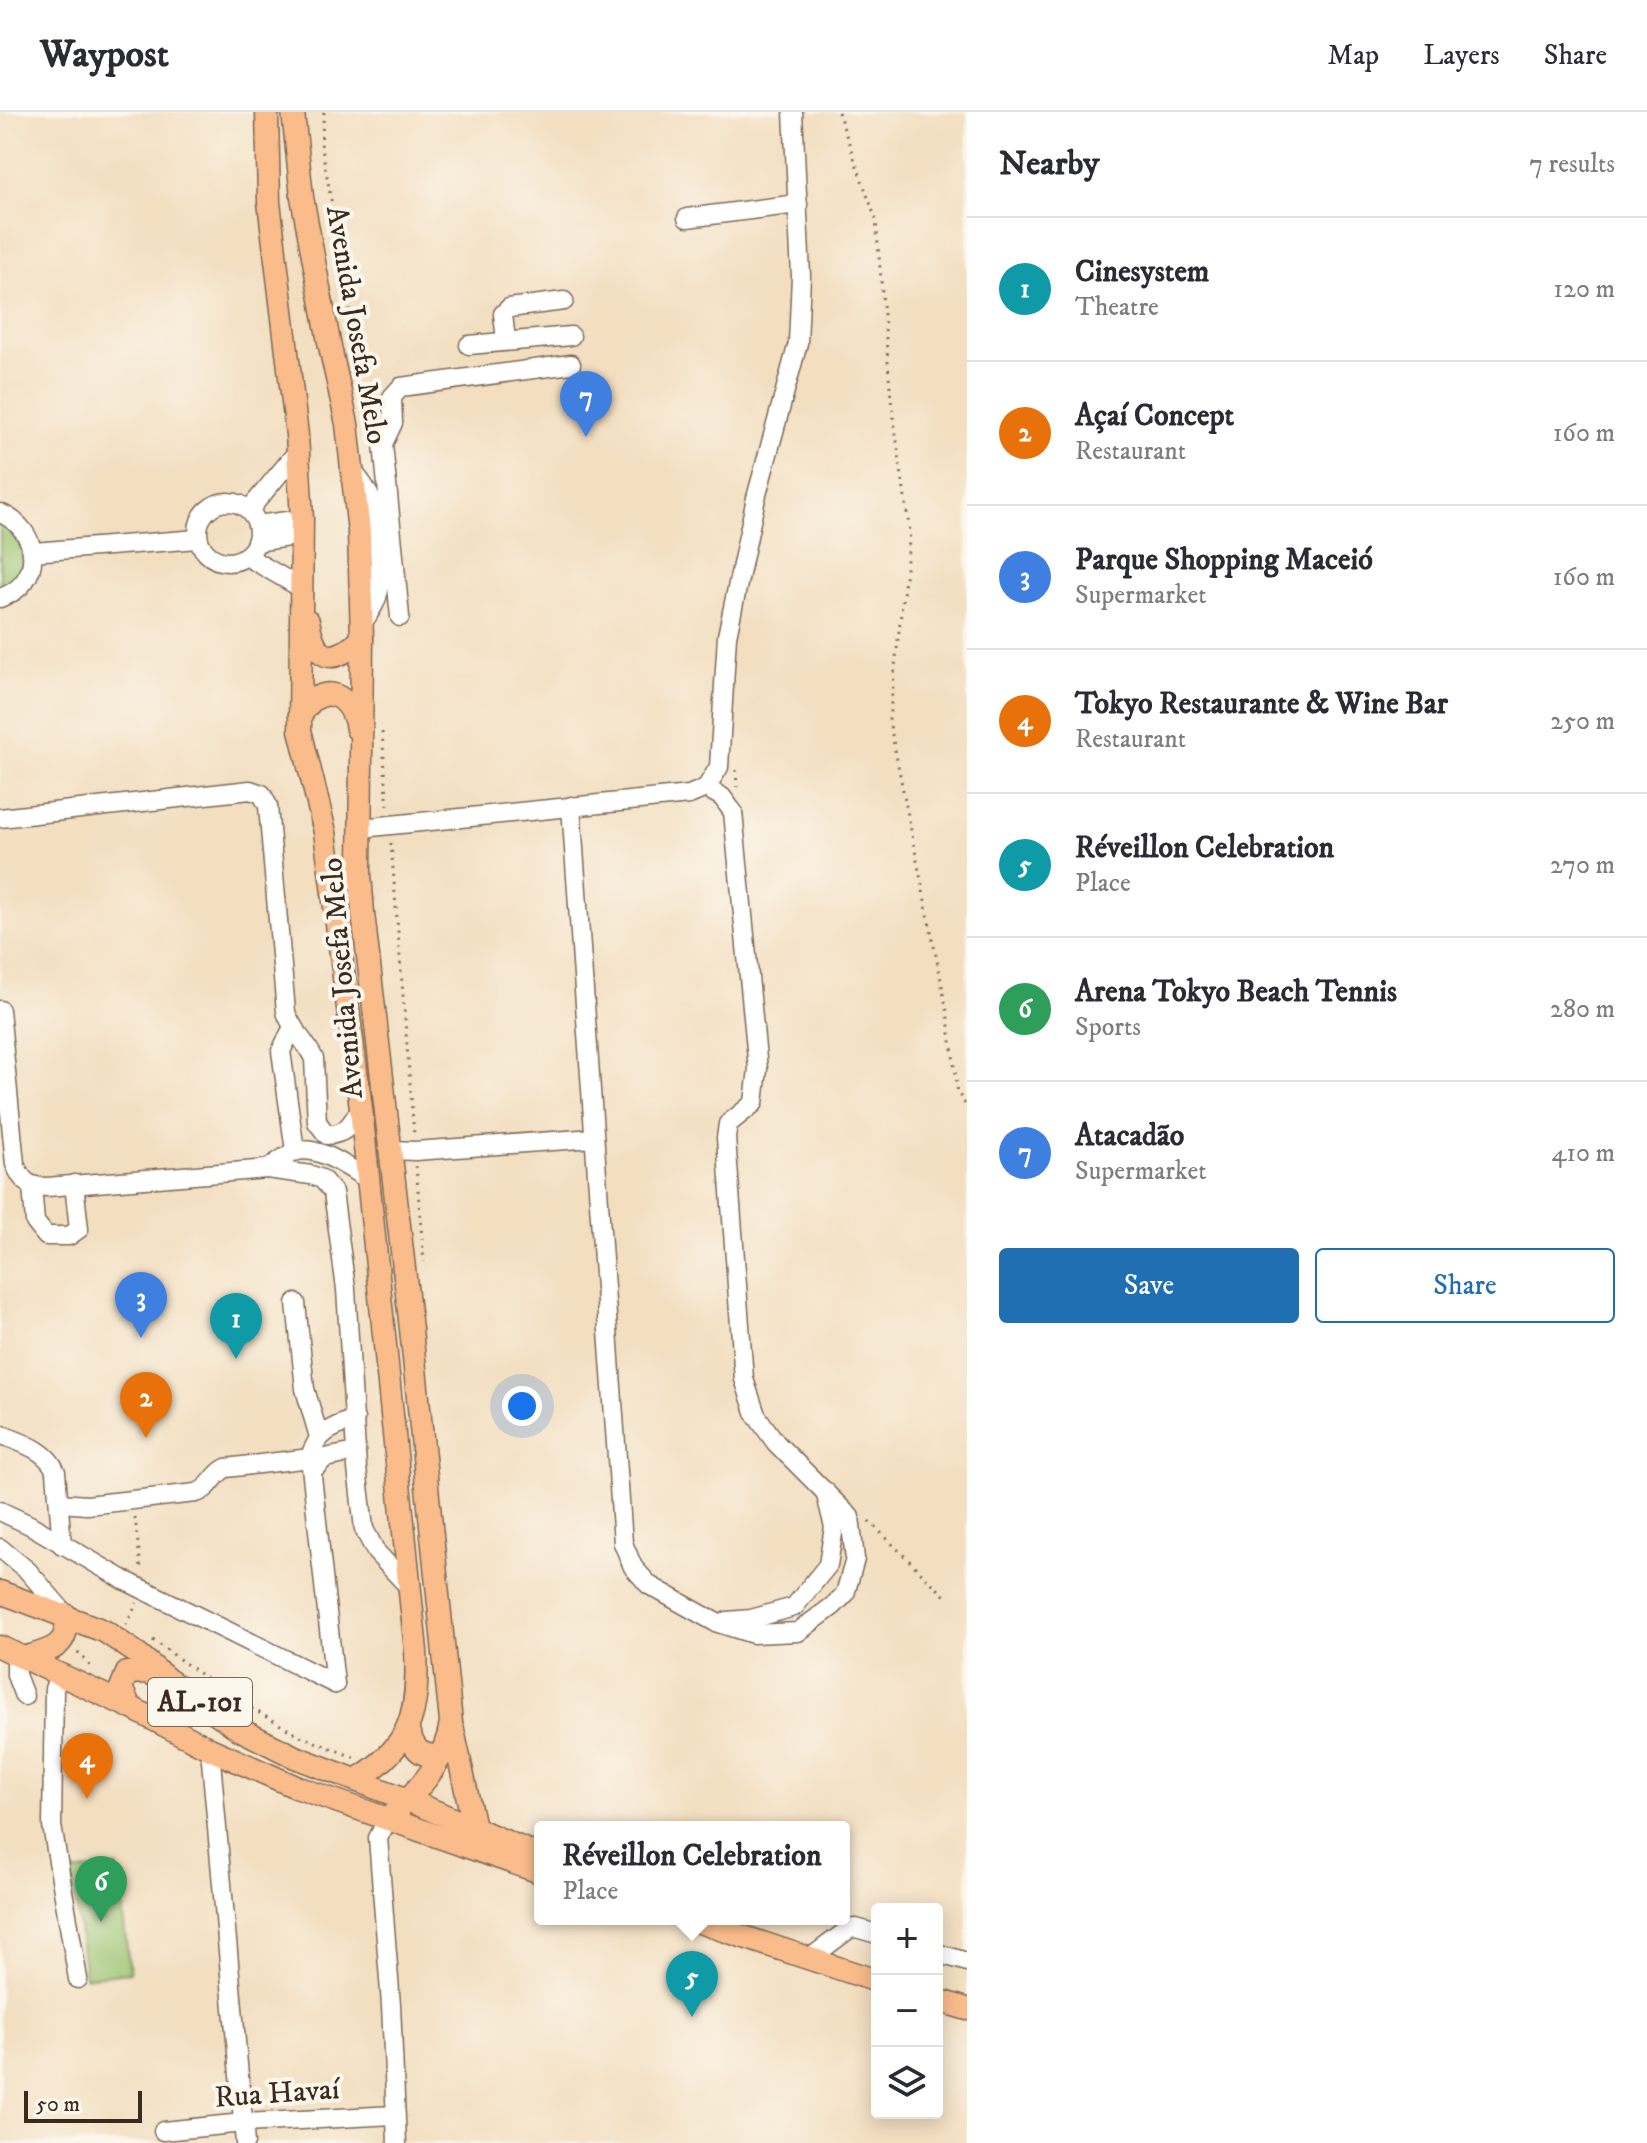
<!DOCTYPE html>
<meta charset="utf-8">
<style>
body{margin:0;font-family:"IM FELL DW Pica",serif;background:#f2f2f3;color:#2b2b33}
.controls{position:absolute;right:24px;bottom:24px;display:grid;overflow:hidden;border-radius:8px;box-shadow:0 4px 20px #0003}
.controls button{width:72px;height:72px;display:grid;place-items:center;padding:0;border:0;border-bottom:2px solid #e1e1e2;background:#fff;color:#2b2b33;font:40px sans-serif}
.scale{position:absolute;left:24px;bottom:20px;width:118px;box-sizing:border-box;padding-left:8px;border:4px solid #3b2a1e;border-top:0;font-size:22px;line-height:28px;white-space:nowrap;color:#3b2a1e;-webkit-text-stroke:6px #fbf7ec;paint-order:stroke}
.you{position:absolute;left:522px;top:1294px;width:28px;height:28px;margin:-20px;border:6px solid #fff;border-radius:50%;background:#1a73e8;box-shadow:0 0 0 12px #1a73e833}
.badge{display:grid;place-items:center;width:52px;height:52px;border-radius:50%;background:#1f6fb2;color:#fff;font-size:26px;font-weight:700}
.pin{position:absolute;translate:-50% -66px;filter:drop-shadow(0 2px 4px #0008)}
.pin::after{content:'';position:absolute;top:42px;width:28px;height:24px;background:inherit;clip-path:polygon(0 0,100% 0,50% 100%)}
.popup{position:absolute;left:534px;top:1709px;width:316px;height:104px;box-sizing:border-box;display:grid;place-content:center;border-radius:8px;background:#fff;filter:drop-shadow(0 2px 6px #0005);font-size:26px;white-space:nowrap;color:#7c7c81}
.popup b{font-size:30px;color:#2b2b33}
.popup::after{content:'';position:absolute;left:50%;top:100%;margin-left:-16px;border:16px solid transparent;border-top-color:#fff}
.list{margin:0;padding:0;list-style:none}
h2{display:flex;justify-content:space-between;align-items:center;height:104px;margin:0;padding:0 32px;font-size:34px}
h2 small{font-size:26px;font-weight:400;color:#7c7c81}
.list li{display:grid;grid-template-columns:52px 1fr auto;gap:24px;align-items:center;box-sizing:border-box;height:144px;padding:0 32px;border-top:2px solid #e1e1e2}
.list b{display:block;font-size:30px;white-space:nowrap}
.list p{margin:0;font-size:26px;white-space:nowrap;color:#7c7c81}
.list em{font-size:26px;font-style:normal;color:#7c7c81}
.actions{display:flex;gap:16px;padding:24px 32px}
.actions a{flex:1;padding:18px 0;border:2px solid #1f6fb2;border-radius:8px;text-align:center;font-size:28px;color:#1f6fb2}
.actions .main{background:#1f6fb2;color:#fff}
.icon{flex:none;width:44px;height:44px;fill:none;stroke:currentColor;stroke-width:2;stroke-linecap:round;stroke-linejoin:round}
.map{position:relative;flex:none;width:967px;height:2031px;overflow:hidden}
header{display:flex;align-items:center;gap:48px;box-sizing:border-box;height:112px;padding:0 40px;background:#fff;border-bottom:2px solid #e1e1e2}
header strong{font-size:38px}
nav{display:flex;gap:44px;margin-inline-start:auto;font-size:28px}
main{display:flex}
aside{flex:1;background:#fff}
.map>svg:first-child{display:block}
.green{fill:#9ac36f;stroke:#6a7646;stroke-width:2}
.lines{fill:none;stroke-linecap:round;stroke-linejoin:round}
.minor-casing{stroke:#7b6957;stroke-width:21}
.major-casing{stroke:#7b6957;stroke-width:25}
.path{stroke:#7b6957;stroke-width:3;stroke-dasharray:2 6;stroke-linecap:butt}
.minor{stroke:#fff;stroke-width:18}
.major{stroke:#fabc8b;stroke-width:22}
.labels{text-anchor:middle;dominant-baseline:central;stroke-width:8;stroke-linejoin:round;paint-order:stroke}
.shield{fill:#fbf7ec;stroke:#75685c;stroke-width:2}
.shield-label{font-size:28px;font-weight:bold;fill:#3b2a1e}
.street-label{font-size:30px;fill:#3b2a1e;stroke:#fbf7ec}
</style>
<header>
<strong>Waypost</strong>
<nav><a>Map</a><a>Layers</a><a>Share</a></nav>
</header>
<main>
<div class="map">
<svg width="967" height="2031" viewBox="0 0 967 2031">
<rect width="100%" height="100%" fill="#fbf7ec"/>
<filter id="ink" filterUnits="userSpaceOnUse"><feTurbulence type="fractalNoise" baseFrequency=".0125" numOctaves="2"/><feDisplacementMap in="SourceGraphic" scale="16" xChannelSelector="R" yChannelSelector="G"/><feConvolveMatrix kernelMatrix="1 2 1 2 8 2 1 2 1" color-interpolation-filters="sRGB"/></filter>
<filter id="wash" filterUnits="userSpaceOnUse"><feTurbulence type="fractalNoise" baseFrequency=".006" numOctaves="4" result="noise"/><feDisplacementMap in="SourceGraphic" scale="32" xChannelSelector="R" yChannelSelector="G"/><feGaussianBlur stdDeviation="1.8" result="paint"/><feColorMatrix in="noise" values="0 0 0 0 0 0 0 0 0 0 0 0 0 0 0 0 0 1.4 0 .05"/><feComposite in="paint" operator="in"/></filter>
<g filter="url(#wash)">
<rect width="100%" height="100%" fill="#f3dec0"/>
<g class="green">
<path d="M 0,411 C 29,425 31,463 0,476 Z"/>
<polygon points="117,1755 130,1860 85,1865 72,1760"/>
</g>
</g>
<g filter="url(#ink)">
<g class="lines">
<g class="minor-casing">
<g id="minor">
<polyline points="687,106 798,92"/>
<polyline points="506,229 503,202 509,196 564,189"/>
<polyline points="469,233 571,224"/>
<path d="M 352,358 C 360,368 368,378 372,390 C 378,406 381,461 379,478 C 377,491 368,502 362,512"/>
<circle cx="228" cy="420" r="30"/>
<polyline points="249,398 298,339"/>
<path d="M 0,401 C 41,418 45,471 0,486"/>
<polyline points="257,413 302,407"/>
<polyline points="256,430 301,423"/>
<polyline points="33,440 198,427"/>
<polyline points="246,444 301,476"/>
<polyline points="400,505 383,332 393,311 392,285 401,275 571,252"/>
<polyline points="571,694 623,1431 633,1455 649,1473 715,1510 753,1522 798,1520 833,1494 845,1482 855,1447 850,1405 776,1331 756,1303 744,1267 726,1026 728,1012 754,991 758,957 733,700 722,685 706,676"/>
<path d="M 0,706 L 250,678 L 262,682 L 268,694 L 286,900 C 294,922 306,929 314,947 L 317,1010 L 327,1023 C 347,1022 351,1012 361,996"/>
<polyline points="361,716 689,683 706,676 719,655 727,524 756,386 798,231 801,164 793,0"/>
<path d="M 0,898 L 15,1052 C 22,1069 28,1075 47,1075 L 267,1057 C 276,1052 285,1044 294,1040 C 317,1031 350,1057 369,1068"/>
<polyline points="292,917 281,939 295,1039"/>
<polyline points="391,1038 415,1039 594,1026"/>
<polyline points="267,1057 311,1063 322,1067 333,1080 346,1177 357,1356 364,1417 376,1440 410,1476"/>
<polyline points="32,1074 35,1110 46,1124 69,1124 79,1117 74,1072"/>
<polyline points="296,1191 305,1277 319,1325"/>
<path d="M 0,1322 C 21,1331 47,1337 56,1360 L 62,1433"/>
<polyline points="312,1359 325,1346 356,1340"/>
<path d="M 59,1391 L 87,1393 L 196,1381 C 211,1377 213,1362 226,1356 L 310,1346"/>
<polyline points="0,1399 30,1413 124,1468 335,1572"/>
<polyline points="0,1436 28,1459 66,1503"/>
<polyline points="727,1509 751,1507 794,1495 828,1453 834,1415 825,1379"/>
<polyline points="16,1541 16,1563 24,1584"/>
<polyline points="59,1563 54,1577 52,1714 78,1867"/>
<path d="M 335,1572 L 310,1346 C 316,1321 332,1315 355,1307"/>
<polyline points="210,1637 245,2031"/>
<polyline points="388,1707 378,1726 391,1893 397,2031"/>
<polyline points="937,1841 967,1850"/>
<polyline points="809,1847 849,1817 856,1816 877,1822"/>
<polyline points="163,2019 243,2011 394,2003"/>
</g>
</g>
<g class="major-casing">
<g id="major">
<path d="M 267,0 L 269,90 L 297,323 L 302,407 L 300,618 L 325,720 L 361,996 L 416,1539 C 419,1601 411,1635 356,1668"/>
<path d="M 293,0 L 302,85 L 329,230 L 347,312 L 359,420 L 362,527 L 360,762 L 363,801 L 411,1217 L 451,1610 C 446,1651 417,1679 388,1707"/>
<path d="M 308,509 C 316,548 330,555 362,527"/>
<path d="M 300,603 C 304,599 308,592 313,588 C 337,571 354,595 357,617"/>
<polyline points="0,1480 104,1519 138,1542 167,1567 239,1617 295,1645 408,1688 540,1744"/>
<polyline points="0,1535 130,1595 210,1637 296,1675 540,1760"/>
<path d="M 27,1545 C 52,1538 70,1534 66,1503"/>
<polyline points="130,1595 121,1576 127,1561 146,1560 162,1566"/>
<path d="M 407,1616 C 414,1637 419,1646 443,1643"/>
<polyline points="453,1618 474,1715"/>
<polyline points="690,1807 877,1869"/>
<polyline points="937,1888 967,1897"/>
</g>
</g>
<g class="path">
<polyline points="324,0 321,31 350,193 352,241"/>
<polyline points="838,0 876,108 891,287 910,421 889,608 947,899 958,981 967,995"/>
<polyline points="382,620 388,696"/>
<polyline points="736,658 737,675"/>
<polyline points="391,731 414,1023"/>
<polyline points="416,1054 424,1150"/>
<polyline points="135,1405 141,1457"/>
<polyline points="869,1409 945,1484"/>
<polyline points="126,1513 137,1491"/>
<polyline points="153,1528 233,1586 300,1624 356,1646"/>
<polyline points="78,1540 91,1555"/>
</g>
<use href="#minor" class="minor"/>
<use href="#major" class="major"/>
</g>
</g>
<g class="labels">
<rect class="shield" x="148" y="1566" width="104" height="48" rx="6"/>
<g class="shield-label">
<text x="200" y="1590">AL-101</text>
</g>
<g class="street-label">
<text transform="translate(356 213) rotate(80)">Avenida Josefa Melo</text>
<text transform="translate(343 866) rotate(-95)">Avenida Josefa Melo</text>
<text transform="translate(277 1982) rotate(-4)">Rua Havaí</text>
</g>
</g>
</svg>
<div class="controls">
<button>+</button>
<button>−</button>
<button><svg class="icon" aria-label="layers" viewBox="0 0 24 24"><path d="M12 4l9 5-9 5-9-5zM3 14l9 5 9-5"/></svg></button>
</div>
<div class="scale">50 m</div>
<div class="you"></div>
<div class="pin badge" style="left:236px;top:1247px;background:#0f9aa8">1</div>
<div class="pin badge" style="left:146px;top:1326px;background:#e8710a">2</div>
<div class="pin badge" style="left:141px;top:1226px;background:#3f7fe0">3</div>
<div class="pin badge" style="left:87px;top:1687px;background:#e8710a">4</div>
<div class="pin badge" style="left:692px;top:1905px;background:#0f9aa8">5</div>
<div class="popup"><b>Réveillon Celebration</b>Place</div>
<div class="pin badge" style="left:101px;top:1810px;background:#2e9e5b">6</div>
<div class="pin badge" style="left:586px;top:325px;background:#3f7fe0">7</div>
</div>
<aside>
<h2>Nearby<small>7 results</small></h2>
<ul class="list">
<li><span class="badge" style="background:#0f9aa8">1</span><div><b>Cinesystem</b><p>Theatre</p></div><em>120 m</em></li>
<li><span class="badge" style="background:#e8710a">2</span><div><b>Açaí Concept</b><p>Restaurant</p></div><em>160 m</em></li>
<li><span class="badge" style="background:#3f7fe0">3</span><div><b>Parque Shopping Maceió</b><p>Supermarket</p></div><em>160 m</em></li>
<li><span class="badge" style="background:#e8710a">4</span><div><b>Tokyo Restaurante &amp; Wine Bar</b><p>Restaurant</p></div><em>250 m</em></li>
<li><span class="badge" style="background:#0f9aa8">5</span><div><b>Réveillon Celebration</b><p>Place</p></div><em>270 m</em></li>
<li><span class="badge" style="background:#2e9e5b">6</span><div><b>Arena Tokyo Beach Tennis</b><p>Sports</p></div><em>280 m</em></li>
<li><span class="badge" style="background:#3f7fe0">7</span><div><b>Atacadão</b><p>Supermarket</p></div><em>410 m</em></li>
</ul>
<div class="actions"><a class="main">Save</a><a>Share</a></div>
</aside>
</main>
